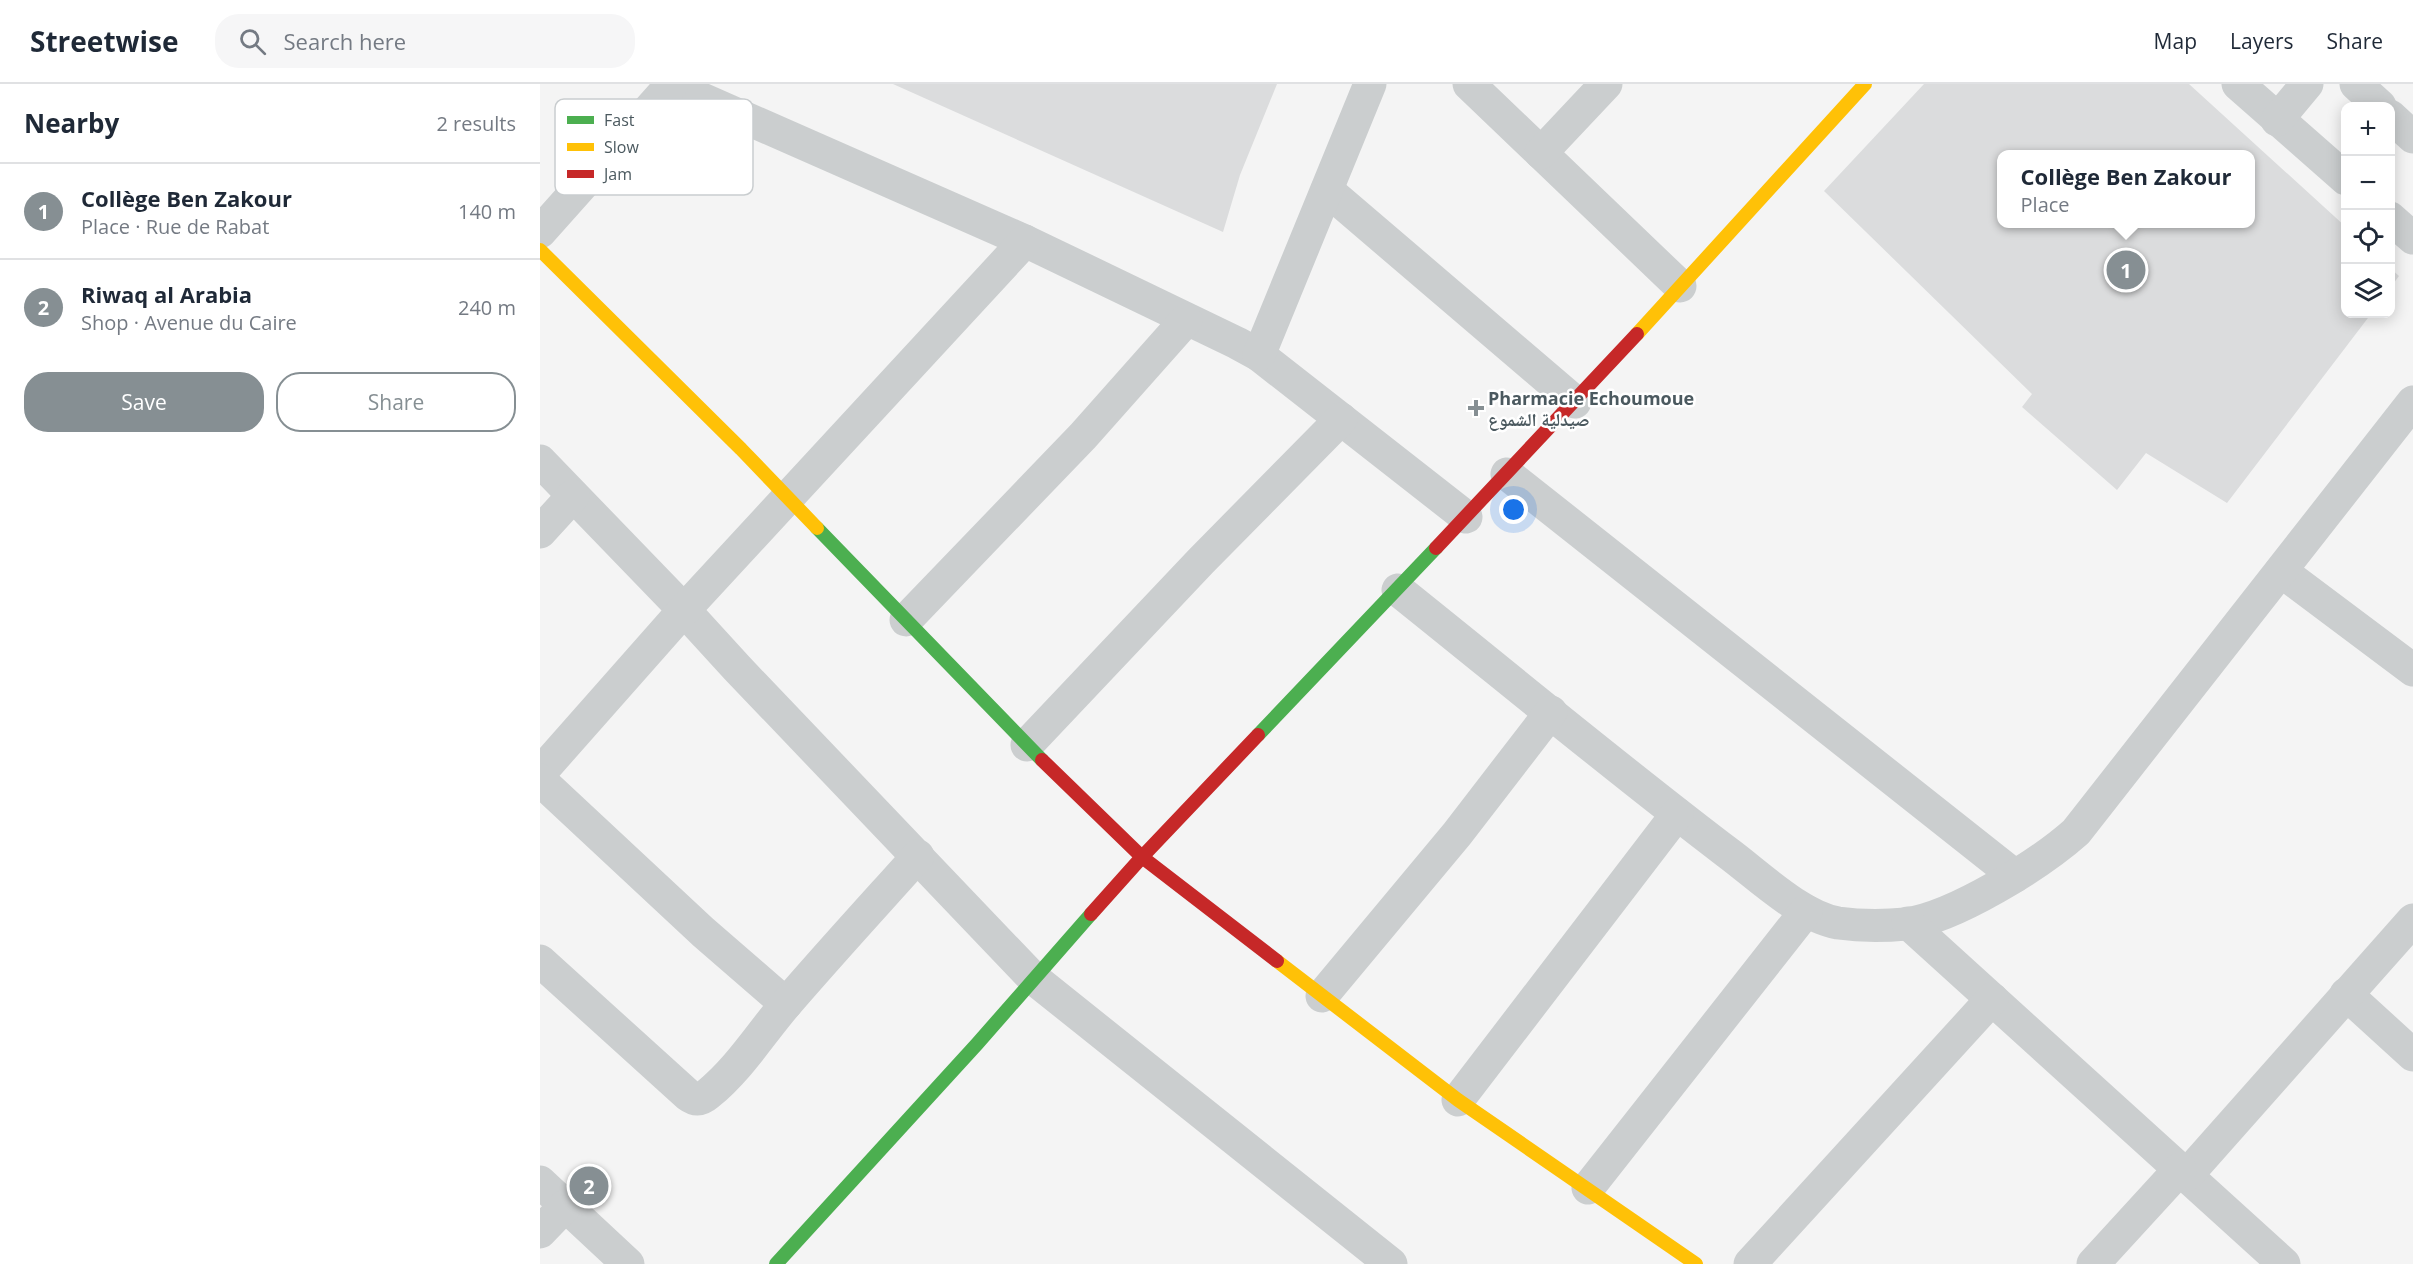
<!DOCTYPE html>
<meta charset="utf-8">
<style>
body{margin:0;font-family:"Open Sans","Noto Naskh Arabic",sans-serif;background:#f6f6f7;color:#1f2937}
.controls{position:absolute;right:18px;top:18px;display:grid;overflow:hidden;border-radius:12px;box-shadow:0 3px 15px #0003}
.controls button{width:54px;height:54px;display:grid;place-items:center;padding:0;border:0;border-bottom:2px solid #e0e1e3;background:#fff;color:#1f2937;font:30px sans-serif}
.you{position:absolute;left:974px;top:426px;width:21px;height:21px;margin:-15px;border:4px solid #fff;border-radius:50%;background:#1a73e8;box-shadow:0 0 0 9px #1a73e833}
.badge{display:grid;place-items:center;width:39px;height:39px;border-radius:50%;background:#868f93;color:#fff;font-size:20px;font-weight:700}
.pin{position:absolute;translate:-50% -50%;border:3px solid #fff;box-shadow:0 2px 6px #0006}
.popup{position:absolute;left:1457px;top:66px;width:258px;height:78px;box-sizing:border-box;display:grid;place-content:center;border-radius:12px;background:#fff;filter:drop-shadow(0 2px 4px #0005);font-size:20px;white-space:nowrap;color:#747a83}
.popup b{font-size:22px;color:#1f2937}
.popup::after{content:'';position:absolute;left:50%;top:100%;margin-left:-12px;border:12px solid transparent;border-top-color:#fff}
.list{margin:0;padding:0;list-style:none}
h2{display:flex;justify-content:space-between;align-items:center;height:78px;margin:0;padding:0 24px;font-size:26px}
h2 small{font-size:20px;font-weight:400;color:#747a83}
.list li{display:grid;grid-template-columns:39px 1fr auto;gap:18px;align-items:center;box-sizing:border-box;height:96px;padding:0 24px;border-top:2px solid #e0e1e3}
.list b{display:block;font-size:22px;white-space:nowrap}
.list p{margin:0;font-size:20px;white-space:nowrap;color:#747a83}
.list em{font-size:20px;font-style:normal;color:#747a83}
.actions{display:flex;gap:12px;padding:18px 24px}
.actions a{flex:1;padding:14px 0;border:2px solid #868f93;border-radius:24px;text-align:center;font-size:21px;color:#868f93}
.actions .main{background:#868f93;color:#fff}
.icon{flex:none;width:33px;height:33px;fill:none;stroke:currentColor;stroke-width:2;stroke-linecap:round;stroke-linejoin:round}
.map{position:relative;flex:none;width:1873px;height:1180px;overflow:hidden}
header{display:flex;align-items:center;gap:36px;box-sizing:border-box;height:84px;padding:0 30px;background:#fff;border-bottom:2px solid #e0e1e3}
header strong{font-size:28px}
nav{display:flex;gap:33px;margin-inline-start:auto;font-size:21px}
.search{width:420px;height:54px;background:#f6f6f7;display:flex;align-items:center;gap:15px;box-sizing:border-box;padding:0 21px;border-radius:24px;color:#747a83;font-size:22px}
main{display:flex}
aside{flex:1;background:#fff}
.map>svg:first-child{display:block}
.building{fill:#dbdcdd;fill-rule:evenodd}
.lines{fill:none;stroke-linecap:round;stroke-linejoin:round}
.street{stroke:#cbcecf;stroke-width:33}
.fast{stroke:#4caf50;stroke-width:14}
.slow{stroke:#ffc107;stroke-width:14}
.jam{stroke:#c62828;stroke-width:14}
.poi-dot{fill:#868f93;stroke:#fff;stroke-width:2}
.labels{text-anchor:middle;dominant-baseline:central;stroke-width:5;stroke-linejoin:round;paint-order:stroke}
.poi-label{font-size:18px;font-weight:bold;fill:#4b595f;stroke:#fff;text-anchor:start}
.key{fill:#fff;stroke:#c9cdcf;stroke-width:1.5}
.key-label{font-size:16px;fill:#4b595f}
</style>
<header>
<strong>Streetwise</strong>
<div class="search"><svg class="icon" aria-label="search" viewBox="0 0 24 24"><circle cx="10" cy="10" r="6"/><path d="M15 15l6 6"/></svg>Search here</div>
<nav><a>Map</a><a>Layers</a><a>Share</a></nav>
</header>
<main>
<aside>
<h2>Nearby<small>2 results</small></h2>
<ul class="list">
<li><span class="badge">1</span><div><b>Collège Ben Zakour</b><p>Place · Rue de Rabat</p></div><em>140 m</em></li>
<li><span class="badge">2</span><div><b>Riwaq al Arabia</b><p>Shop · Avenue du Caire</p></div><em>240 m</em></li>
</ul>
<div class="actions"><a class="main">Save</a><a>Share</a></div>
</aside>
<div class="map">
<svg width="1873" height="1180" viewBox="0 0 1873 1180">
<rect width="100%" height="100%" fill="#f4f4f4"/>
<g class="building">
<polygon points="353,0 737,0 700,91 683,148"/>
<path d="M 1384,0 L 1649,0 L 1806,143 L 1806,230 L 1831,230 L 1687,419 L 1606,369 L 1577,406 L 1482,323 L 1492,310 L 1284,107 ZM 1462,70 L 1710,70 L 1710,140 L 1462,140 Z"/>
<polygon points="1850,184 1859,192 1850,204"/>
</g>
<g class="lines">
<g class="street">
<polyline points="128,0 485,157 697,259 719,271 926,433"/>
<polyline points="929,0 1140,202"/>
<polyline points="1698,0 1806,95"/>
<polyline points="1816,0 1840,22"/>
<polyline points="1850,32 1873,53"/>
<polyline points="1737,36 1767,0"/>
<polyline points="1001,69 1066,0"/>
<polyline points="787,106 1035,318"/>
<polyline points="1850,134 1873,154"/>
<polyline points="0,148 132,0"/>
<polyline points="719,271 830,0"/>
<polyline points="0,377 144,526 197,584 493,894 851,1180"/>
<polyline points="967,390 1475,792"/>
<polyline points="0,448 33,412"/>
<polyline points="1741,487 1873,586"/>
<path d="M 858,506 C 968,594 1076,684 1188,769 C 1219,792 1260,832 1298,839 C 1320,842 1344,842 1366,840 C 1415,833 1500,780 1536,748 L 1873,318"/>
<polyline points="366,536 543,352 646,236"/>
<polyline points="487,661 661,477 801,335"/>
<polyline points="0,689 144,526 485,157"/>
<polyline points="0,696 163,848 246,920"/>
<polyline points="1368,839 1744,1180"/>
<path d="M 0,877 L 148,1011 C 156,1017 161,1016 168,1010 C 199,985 221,949 246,920 C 289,870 334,821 378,772"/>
<polyline points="1806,910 1873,971"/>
<polyline points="782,912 917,750 1011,628"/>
<polyline points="918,1016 1137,730"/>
<polyline points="1647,1091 1873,836"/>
<polyline points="0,1098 88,1180"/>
<polyline points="1048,1104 1266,827"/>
<polyline points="0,1148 25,1122"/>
<polyline points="1210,1180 1452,915"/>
<polyline points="1553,1180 1640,1085"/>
</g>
<g class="fast">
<polyline points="277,444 502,676"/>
<polyline points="718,651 896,464"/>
<polyline points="236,1180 437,960 551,830"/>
</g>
<g class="slow">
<polyline points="0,166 201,365 277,444"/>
<polyline points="1097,250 1325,0"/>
<polyline points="737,877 918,1016 1156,1180"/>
</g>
<g class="jam">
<polyline points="896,464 1097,250"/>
<polyline points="502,676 602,773 737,877"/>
<polyline points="551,830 602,773 718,651"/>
</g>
</g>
<path class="poi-dot" d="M933 315h6v6h6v6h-6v6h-6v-6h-6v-6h6z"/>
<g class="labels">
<g class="poi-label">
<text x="948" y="314">Pharmacie Echoumoue<tspan x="948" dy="21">صيدلية الشموع</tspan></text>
</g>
</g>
<rect x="15" y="15" width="198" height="96" rx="9" class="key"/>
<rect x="27" y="32" width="27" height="8" fill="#4caf50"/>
<rect x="27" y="59" width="27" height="8" fill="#ffc107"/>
<rect x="27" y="86" width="27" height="8" fill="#c62828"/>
<g class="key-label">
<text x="64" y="42">Fast</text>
<text x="64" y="69">Slow</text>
<text x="64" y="96">Jam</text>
</g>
</svg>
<div class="controls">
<button>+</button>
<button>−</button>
<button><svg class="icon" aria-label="locate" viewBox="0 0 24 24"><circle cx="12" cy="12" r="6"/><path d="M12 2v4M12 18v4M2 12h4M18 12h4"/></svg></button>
<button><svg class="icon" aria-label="layers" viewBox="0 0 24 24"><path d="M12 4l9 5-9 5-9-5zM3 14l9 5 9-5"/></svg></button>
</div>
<div class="you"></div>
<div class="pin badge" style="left:1586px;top:186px">1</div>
<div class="popup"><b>Collège Ben Zakour</b>Place</div>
<div class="pin badge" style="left:49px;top:1102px">2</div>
</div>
</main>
